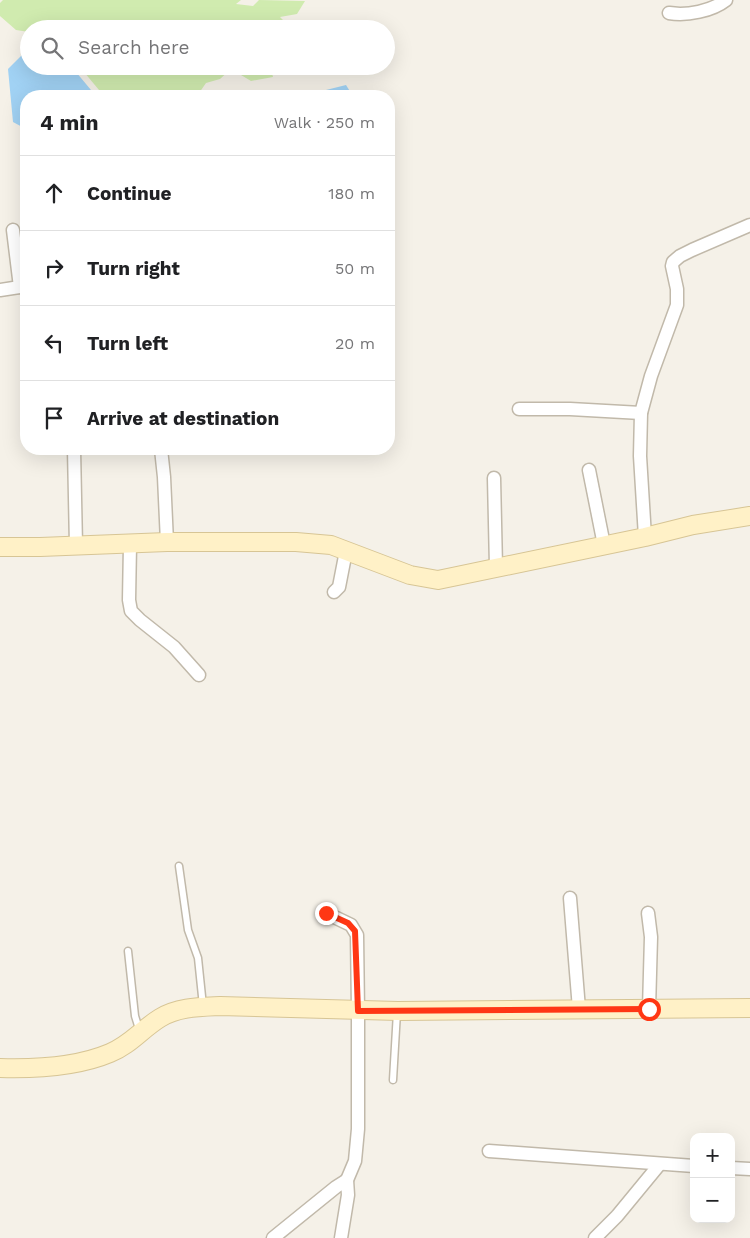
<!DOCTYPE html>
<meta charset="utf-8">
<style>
body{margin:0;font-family:"Work Sans",sans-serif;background:#f6f6f6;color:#202124}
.controls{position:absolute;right:15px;bottom:15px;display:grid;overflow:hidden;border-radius:10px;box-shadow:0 5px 20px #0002}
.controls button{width:45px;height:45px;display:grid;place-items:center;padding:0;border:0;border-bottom:1px solid #e0e0e0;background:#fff;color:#202124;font:25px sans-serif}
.stop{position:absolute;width:15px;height:15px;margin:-11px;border:4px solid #ff3714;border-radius:50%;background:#fff}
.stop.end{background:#ff3714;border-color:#fff;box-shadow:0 1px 5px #0008}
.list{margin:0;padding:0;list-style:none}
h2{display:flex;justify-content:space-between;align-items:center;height:65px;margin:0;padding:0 20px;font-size:21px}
h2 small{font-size:16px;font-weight:400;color:#757577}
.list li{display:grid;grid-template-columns:32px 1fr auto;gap:15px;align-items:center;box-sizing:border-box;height:75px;padding:0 20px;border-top:1px solid #e0e0e0}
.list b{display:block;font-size:19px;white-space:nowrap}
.list em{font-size:16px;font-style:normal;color:#757577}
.icon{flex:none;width:28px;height:28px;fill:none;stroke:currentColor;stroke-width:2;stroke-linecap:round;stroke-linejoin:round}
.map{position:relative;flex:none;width:750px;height:1238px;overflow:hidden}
.search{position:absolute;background:#fff;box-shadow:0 5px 20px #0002;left:20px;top:20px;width:375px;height:55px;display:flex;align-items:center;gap:12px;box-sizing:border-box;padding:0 18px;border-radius:28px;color:#757577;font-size:19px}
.panel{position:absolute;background:#fff;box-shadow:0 5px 20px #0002;left:20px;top:90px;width:375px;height:365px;border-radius:20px}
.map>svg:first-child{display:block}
.green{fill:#d0ebaf}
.water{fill:#a1d2f4}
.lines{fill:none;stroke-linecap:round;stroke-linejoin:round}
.lane-casing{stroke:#c1b9aa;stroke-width:9}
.street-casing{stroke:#c1b9aa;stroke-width:15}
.secondary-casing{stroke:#d7c595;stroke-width:20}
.lane{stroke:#fff;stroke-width:6}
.street{stroke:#fff;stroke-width:12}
.secondary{stroke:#fff1c7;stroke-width:18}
.route{stroke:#ff3714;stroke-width:6}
</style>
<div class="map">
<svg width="750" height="1238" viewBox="0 0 750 1238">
<rect width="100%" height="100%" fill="#f5f1e8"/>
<g class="green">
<polygon points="3,0 241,0 236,4 253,6 259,0 305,1 297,14 280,17 287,24 282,29 29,29 29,32 16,30 0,16 0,3"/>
<polygon points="79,66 270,66 273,77 251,81 231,69 220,79 206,83 197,96 104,96"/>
</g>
<g class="water">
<polygon points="27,50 29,50 29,66 71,66 96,96 26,96 26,129 13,122 8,69"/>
<polygon points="346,85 351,93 348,96 302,96"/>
</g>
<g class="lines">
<g class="lane-casing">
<g id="lane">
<polyline points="179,866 188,930 198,958 203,1006"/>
<polyline points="128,951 135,1016 140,1032"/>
<polyline points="393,1080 397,1012"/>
</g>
</g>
<g class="street-casing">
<g id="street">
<path d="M 669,13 C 687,16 712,11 726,0"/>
<polyline points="13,230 20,287"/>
<polyline points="0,290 26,286"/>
<polyline points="519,409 570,409 641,413"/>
<polyline points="74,449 76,546"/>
<polyline points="161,449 164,477 167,542"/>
<polyline points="589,470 604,545"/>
<polyline points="494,478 496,567"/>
<polyline points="645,537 640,456 641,413 651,376 677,305 677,289 672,266 673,262 680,256 692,250 750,225"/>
<polyline points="130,545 129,600 131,611 140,620 174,647 199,675"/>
<polyline points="334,592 339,587 346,551"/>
<polyline points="570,898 579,1009"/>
<polyline points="326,913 351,925 357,935 358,1011 358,1129 355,1161 347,1180 348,1195 341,1238"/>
<polyline points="648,913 651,937 649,1009"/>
<polyline points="489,1151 694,1166"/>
<polyline points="731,1168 750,1169"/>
<polyline points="273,1238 336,1187 347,1180"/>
<polyline points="595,1238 617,1216 659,1165"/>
</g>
</g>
<g class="secondary-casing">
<g id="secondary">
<polyline points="0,547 40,547 167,542 296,542 331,545 410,575 438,580 645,537 693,525 750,516"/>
<path d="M 0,1068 C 35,1069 77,1067 110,1053 C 130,1045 142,1029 160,1018 C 178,1007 200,1007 220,1006 L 398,1011 L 750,1008"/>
</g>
</g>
<use href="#lane" class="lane"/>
<use href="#street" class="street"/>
<use href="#secondary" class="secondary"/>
</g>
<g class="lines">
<polyline class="route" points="326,913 348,923 355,931 358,1011 649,1009"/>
</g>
</svg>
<div class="controls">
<button>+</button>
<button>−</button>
</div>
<div class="stop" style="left:649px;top:1009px"></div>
<div class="stop end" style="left:326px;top:913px"></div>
<div class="search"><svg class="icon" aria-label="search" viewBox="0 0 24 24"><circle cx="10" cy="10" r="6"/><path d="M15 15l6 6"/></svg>Search here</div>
<section class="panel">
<h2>4 min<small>Walk · 250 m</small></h2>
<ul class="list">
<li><svg class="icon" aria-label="ahead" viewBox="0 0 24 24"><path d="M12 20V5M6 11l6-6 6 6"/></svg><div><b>Continue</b></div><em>180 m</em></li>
<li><svg class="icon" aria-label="right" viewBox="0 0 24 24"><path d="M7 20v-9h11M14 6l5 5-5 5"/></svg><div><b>Turn right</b></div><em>50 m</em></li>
<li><svg class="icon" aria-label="left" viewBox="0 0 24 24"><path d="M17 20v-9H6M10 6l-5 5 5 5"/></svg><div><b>Turn left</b></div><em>20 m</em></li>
<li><svg class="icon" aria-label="arrive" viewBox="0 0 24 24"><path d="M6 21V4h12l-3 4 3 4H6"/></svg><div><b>Arrive at destination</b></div></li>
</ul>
</section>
</div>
